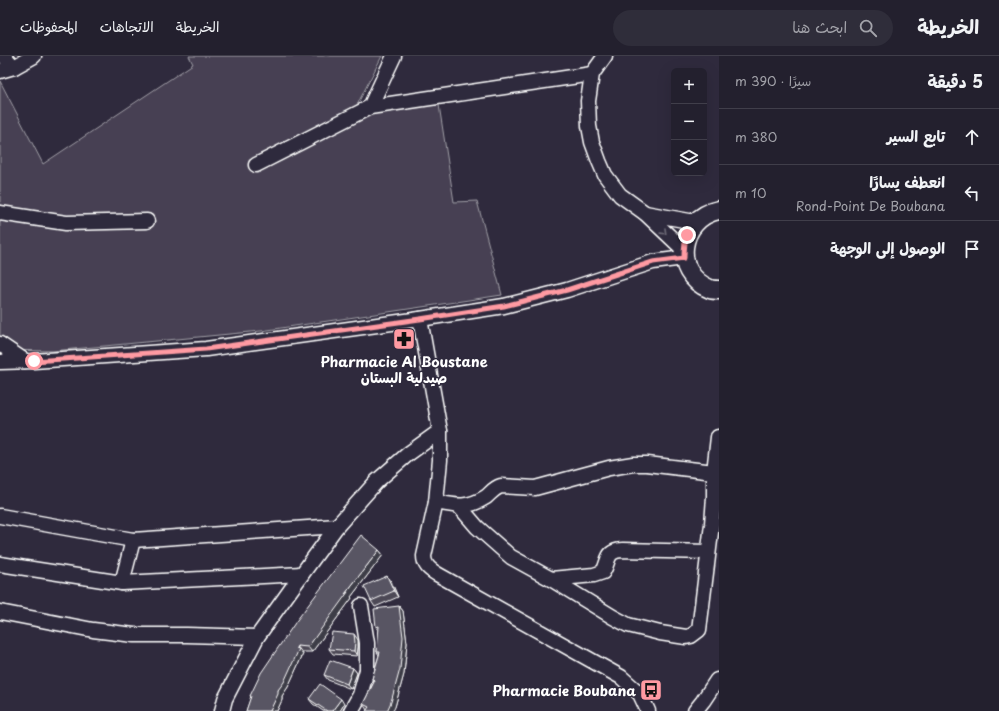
<!DOCTYPE html>
<html lang="ar">
<meta charset="utf-8">
<style>
body{margin:0;font-family:"Playpen Sans","Playpen Sans Arabic",sans-serif;background:#2f2d3a;color:#f1f3f6;direction:rtl}
.controls{position:absolute;right:12px;top:12px;display:grid;overflow:hidden;border-radius:6px;box-shadow:0 4px 16px #0002}
.controls button{width:36px;height:36px;display:grid;place-items:center;padding:0;border:0;border-bottom:1px solid #403e4a;background:#23202e;color:#f1f3f6;font:20px sans-serif}
.stop{position:absolute;width:12px;height:12px;margin:-9px;border:3px solid #ff9aa2;border-radius:50%;background:#fff}
.stop.end{background:#ff9aa2;border-color:#fff;box-shadow:0 1px 4px #0008}
.list{margin:0;padding:0;list-style:none}
h2{display:flex;justify-content:space-between;align-items:center;height:52px;margin:0;padding:0 16px;font-size:17px}
h2 small{font-size:13px;font-weight:400;color:#a3a3aa}
.list li{display:grid;grid-template-columns:26px 1fr auto;gap:12px;align-items:center;box-sizing:border-box;height:56px;padding:0 16px;border-top:1px solid #403e4a}
.list b{display:block;font-size:15px;white-space:nowrap}
.list p{margin:0;font-size:13px;white-space:nowrap;color:#a3a3aa}
.list em{font-size:13px;font-style:normal;color:#a3a3aa}
.icon{flex:none;width:22px;height:22px;fill:none;stroke:currentColor;stroke-width:2;stroke-linecap:round;stroke-linejoin:round}
.map{position:relative;flex:none;width:719px;height:655px;overflow:hidden;direction:ltr}
header{display:flex;align-items:center;gap:24px;box-sizing:border-box;height:56px;padding:0 20px;background:#23202e;border-bottom:1px solid #403e4a}
header strong{font-size:19px}
nav{display:flex;gap:22px;margin-inline-start:auto;font-size:14px}
.search{width:280px;height:36px;background:#2f2d3a;display:flex;align-items:center;gap:10px;box-sizing:border-box;padding:0 14px;border-radius:22px;color:#a3a3aa;font-size:15px}
main{display:flex}
aside{flex:1;background:#23202e}
.map>svg:first-child{display:block}
.green{fill:#464152;stroke:#a2a0a8}
.lines{fill:none;stroke-linecap:round;stroke-linejoin:round}
.minor-casing{stroke:#fff;stroke-width:17}
.major-casing{stroke:#fff;stroke-width:21}
.minor{stroke:#2f2a3d;stroke-width:14}
.major{stroke:#2f2a3d;stroke-width:18}
.wall{fill:#4d4956;stroke:#fff}
.shaded-wall{fill:#3e3c46;stroke:#fff}
.building{fill:#595564;stroke:#fff}
.oneway{stroke:#6d6a77}
.route{stroke:#ff9aa2;stroke-width:5}
.labels{text-anchor:middle;dominant-baseline:central;stroke-width:3;stroke-linejoin:round;paint-order:stroke}
.poi-label{font-size:14px;font-weight:bold;fill:#fff;stroke:#2f2a3d}
</style>
<header>
<strong>الخريطة</strong>
<div class="search"><svg class="icon" aria-label="search" viewBox="0 0 24 24"><circle cx="10" cy="10" r="6"/><path d="M15 15l6 6"/></svg>ابحث هنا</div>
<nav><a>الخريطة</a><a>الاتجاهات</a><a>المحفوظات</a></nav>
</header>
<main>
<aside>
<h2>5 دقيقة<small>سيرًا · 390 m</small></h2>
<ul class="list">
<li><svg class="icon" aria-label="ahead" viewBox="0 0 24 24"><path d="M12 20V5M6 11l6-6 6 6"/></svg><div><b>تابع السير</b></div><em>380 m</em></li>
<li><svg class="icon" aria-label="left" viewBox="0 0 24 24"><path d="M17 20v-9H6M10 6l-5 5 5 5"/></svg><div><b>انعطف يسارًا</b><p>Rond-Point De Boubana</p></div><em>10 m</em></li>
<li><svg class="icon" aria-label="arrive" viewBox="0 0 24 24"><path d="M6 21V4h12l-3 4 3 4H6"/></svg><div><b>الوصول إلى الوجهة</b></div></li>
</ul>
</aside>
<div class="map">
<svg width="719" height="655" viewBox="0 0 719 655">
<rect width="100%" height="100%" fill="#2f2a3d"/>
<filter id="ink" filterUnits="userSpaceOnUse"><feTurbulence type="fractalNoise" baseFrequency=".025" numOctaves="2"/><feDisplacementMap in="SourceGraphic" scale="8" xChannelSelector="R" yChannelSelector="G"/><feConvolveMatrix kernelMatrix="1 2 1 2 8 2 1 2 1" color-interpolation-filters="sRGB"/></filter>
<g filter="url(#ink)">
<polygon class="green" points="189,0 382,0 355,53 439,49 454,146 477,145 502,239 261,275 52,295 0,294 0,25 43,108 193,8"/>
<g class="lines">
<g class="minor-casing">
<g id="minor">
<polyline points="4,0 14,11"/>
<polyline points="605,0 592,18 588,45 589,70 592,86 599,105 605,119 620,139 645,157 684,194"/>
<polyline points="0,15 14,11 34,0"/>
<polyline points="370,51 394,0"/>
<polyline points="256,109 370,51 592,18"/>
<polyline points="0,157 66,167 147,165"/>
<polyline points="645,157 695,166"/>
<path d="M 420,263 L 440,375 L 440,404 L 436,446 L 424,500 C 424,509 429,513 437,518 L 621,621 L 640,638 L 648,655"/>
<polyline points="0,288 25,305"/>
<polyline points="0,306 34,305 206,293 420,263 504,250 567,234 653,206 684,202"/>
<path d="M 436,446 C 456,450 467,453 486,441 C 491,437 494,432 501,430 L 535,432 L 609,412 L 633,408 L 647,408 L 714,416"/>
<polyline points="459,450 477,471 511,501 551,523 613,561 628,569 660,577 686,581 691,580 699,574 712,468 714,441 714,416 718,381"/>
<polyline points="0,460 133,484 337,470"/>
<polyline points="0,508 122,527 302,518"/>
<path d="M 551,523 L 594,519 L 603,516 C 610,504 605,495 623,494 L 708,496"/>
<polyline points="122,527 133,484"/>
<polyline points="0,556 93,574 134,579 187,579 257,581"/>
<polyline points="222,655 225,643 257,581 302,518 337,470 377,425 408,398 440,375"/>
<polyline points="351,655 360,639 367,614 367,587 361,550"/>
<polyline points="695,655 703,645 717,624 719,626"/>
</g>
</g>
<g class="major-casing">
<path id="major" d="M 719,154 C 678,162 670,217 710,233 C 713,234 716,234 719,234"/>
</g>
<use href="#minor" class="minor"/>
<use href="#major" class="major"/>
</g>
<g class="wall">
<polygon points="379,494 383,499 351,541 352,542 312,596 302,596 303,598 288,631 282,640 282,644 277,655 246,655 251,641 250,640"/>
<polygon points="387,520 391,525 398,541 375,551 371,545"/>
<polygon points="399,550 403,555 407,587 404,618 395,651 367,654 363,648 374,626 372,623 379,599 377,596 379,575 376,571"/>
<polygon points="358,584 358,591 357,600 333,598 329,593"/>
<polygon points="353,612 357,617 351,633 328,624 324,619"/>
<polygon points="309,643 344,648 340,655 323,655 313,648"/>
</g>
<g class="shaded-wall">
<polygon points="379,494 383,499 351,541 352,542 312,596 308,591 345,538"/>
<polygon points="387,520 391,525 398,541 394,535"/>
<polygon points="399,550 403,555 407,587 404,618 395,651 393,655 387,655"/>
<polygon points="354,578 358,584 358,591 357,600 354,595"/>
<polygon points="297,590 303,598 288,631 282,640 282,644 277,655 270,655 278,634"/>
<polygon points="353,612 357,617 351,633 347,628"/>
<polygon points="341,643 344,648 340,655 332,655"/>
</g>
<g class="building">
<polygon points="361,479 379,494 345,538 348,536 308,591 297,590 296,592 299,593 284,626 278,634 278,638 270,655 246,655 251,640 250,640 261,617 297,564"/>
<polygon points="387,520 394,535 371,545 364,530"/>
<polygon points="399,550 403,581 400,613 391,646 387,655 366,655 369,651 363,648 375,624 372,623 380,596 377,596 379,570 376,571 374,553"/>
<polygon points="332,576 354,578 355,586 354,595 329,593"/>
<polygon points="330,604 353,612 347,628 324,619"/>
<polygon points="320,628 341,643 332,655 327,655 309,643"/>
</g>
<defs><path id="oneway-chevron" d="M-2-3.5L2.5 0L-2 3.5" fill="none" stroke-width="1.6" stroke-linecap="round" stroke-linejoin="round"/></defs>
<use class="oneway" href="#oneway-chevron" transform="translate(664 176) rotate(44)"/>
</g>
<g class="lines" filter="url(#ink)">
<path class="route" d="M 34,305 L 206,293 L 420,263 L 504,250 L 567,234 L 653,206 L 684,202 C 684,194 684,187 687,179"/>
</g>
<defs>
<g id="pharmacy-square" transform="scale(1.15)"><rect x="-9" y="-9" width="18" height="18" rx="4" fill="#ff9aa2" stroke="#2f2a3d"/><path d="M-2-6h4v4h4v4h-4v4h-4v-4h-4v-4h4Z" fill="#111"/></g>
<g id="bus-square" transform="scale(1.15)"><rect x="-9" y="-9" width="18" height="18" rx="4" fill="#ff9aa2" stroke="#2f2a3d"/><path d="M-5-6H5V4H4V6H2V4H-2V6H-4V4H-5ZM-3.5-4V0h7V-4ZM-3.5 1.2v1.5H-2V1.2ZM2 1.2v1.5H3.5V1.2Z" fill="#111"/></g>
</defs>
<g fill-rule="evenodd">
<use href="#pharmacy-square" x="404" y="283"/>
<use href="#bus-square" x="651" y="634"/>
</g>
<g class="labels">
<g class="poi-label">
<text x="404" y="305">Pharmacie Al Boustane<tspan x="404" dy="16">صيدلية البستان</tspan></text>
<text x="636" y="634" text-anchor="end">Pharmacie Boubana</text>
</g>
</g>
</svg>
<div class="controls">
<button>+</button>
<button>−</button>
<button><svg class="icon" aria-label="layers" viewBox="0 0 24 24"><path d="M12 4l9 5-9 5-9-5zM3 14l9 5 9-5"/></svg></button>
</div>
<div class="stop" style="left:34px;top:305px"></div>
<div class="stop end" style="left:687px;top:179px"></div>
</div>
</main>
